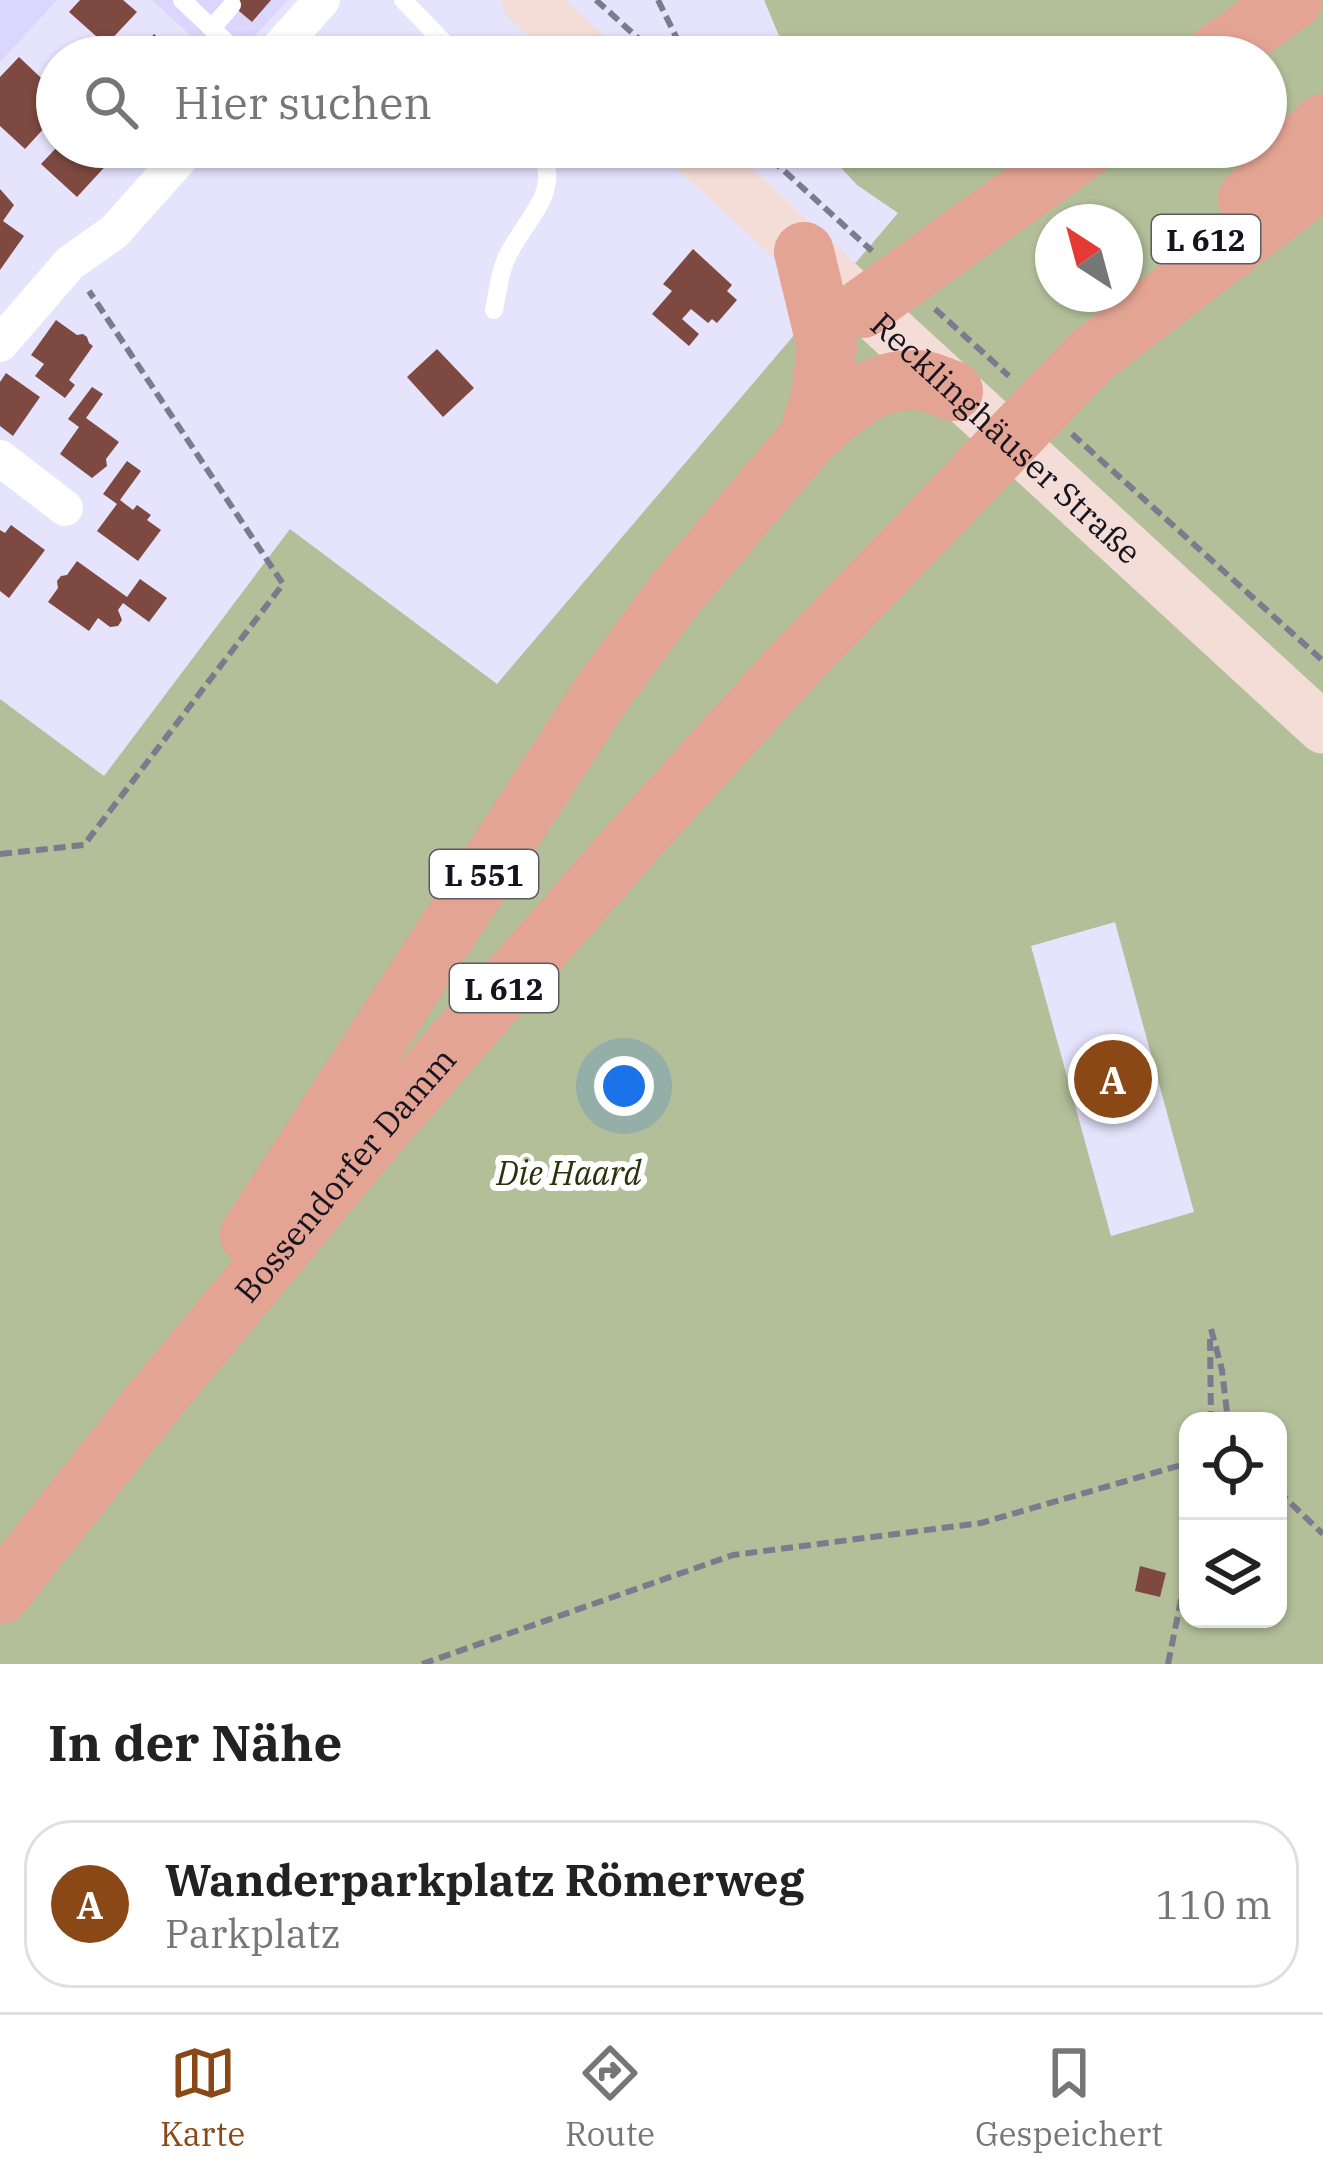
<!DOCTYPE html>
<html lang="de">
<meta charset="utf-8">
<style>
body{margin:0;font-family:"IBM Plex Serif",serif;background:#f2f2f2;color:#222}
.controls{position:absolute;right:36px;bottom:36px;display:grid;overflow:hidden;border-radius:24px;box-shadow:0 3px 9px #0004}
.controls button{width:108px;height:108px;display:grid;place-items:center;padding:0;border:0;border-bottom:3px solid #e0e0e0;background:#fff;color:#222;font:60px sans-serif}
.compass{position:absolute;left:1035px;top:204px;width:108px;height:108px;border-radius:50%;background:#fff;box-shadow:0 3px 9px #0004;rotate:324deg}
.you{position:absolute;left:624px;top:1086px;width:42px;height:42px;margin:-30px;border:9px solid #fff;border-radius:50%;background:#1a73e8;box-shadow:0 0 0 18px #1a73e833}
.badge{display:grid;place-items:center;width:78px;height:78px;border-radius:50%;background:#8a4816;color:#fff;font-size:39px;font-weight:700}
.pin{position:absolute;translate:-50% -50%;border:6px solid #fff;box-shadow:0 3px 12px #0006}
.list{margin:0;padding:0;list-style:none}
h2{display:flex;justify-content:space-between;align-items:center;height:156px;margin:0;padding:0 48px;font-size:51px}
h2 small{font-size:39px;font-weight:400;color:#767676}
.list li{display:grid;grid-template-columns:78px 1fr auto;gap:36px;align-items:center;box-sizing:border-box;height:168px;margin:0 24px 24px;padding:0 24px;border:3px solid #e0e0e0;border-radius:48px}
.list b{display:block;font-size:45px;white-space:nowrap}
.list p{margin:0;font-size:39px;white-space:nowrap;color:#767676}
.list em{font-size:39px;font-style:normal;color:#767676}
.icon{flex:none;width:66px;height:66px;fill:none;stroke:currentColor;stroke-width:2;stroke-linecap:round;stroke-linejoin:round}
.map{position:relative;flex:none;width:1323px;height:1664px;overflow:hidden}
.search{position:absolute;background:#fff;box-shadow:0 3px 9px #0004;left:36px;right:36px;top:36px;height:132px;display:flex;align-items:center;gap:30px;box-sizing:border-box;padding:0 42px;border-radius:66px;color:#767676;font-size:45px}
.sheet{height:348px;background:#fff}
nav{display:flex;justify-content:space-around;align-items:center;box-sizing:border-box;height:168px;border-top:3px solid #e0e0e0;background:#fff;font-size:33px;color:#767676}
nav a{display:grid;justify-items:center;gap:6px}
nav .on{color:#8a4816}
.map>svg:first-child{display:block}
.built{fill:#dbd6fd}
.green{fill:#b2bf99;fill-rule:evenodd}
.building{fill:#7d4940}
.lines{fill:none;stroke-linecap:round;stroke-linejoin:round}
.path{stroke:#7d7a8d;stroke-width:6;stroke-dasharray:12 6;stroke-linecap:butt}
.service{stroke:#fff;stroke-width:18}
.minor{stroke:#fff;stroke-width:36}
.secondary{stroke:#f5ddd7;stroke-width:51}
.trunk{stroke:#e4a494;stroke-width:60}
.labels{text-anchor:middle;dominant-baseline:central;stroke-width:12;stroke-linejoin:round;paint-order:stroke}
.shield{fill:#fff;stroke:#5b5a62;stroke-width:3}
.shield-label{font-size:30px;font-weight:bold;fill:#15131e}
.street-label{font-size:33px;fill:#15131e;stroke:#fff}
.park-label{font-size:33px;font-style:italic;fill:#27320a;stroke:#fff}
</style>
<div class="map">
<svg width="1323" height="1664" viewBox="0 0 1323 1664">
<rect width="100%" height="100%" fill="#e6e3fd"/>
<g class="built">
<polygon points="0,0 57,0 0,62"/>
<polygon points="152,0 288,0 235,57 214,57"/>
</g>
<path class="green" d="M 764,0 L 1323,0 L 1323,1664 L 0,1664 L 0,699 L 104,776 L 290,529 L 497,684 L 898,213 L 857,185 L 822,147 L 1266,147 L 1266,57 L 788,57 ZM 1053,222 L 1125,222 L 1125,294 L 1053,294 ZM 1115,922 L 1194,1212 L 1111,1236 L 1031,946 ZM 1188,1421 L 1278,1421 L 1278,1619 L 1188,1619 Z"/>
<g class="building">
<polygon points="80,0 123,0 137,12 106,45 69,12"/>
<polygon points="226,0 271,0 252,22"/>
<polygon points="154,34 180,57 134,57"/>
<polygon points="19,57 57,93 57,114 25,149 0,126 0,77"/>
<polygon points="57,147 102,147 113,158 77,197 41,164"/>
<polygon points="0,189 14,205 3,221 24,236 0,270"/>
<polygon points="693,249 732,285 727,291 737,300 717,323 712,319 708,323 691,309 682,319 699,334 689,346 652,314 672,291 663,284"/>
<polygon points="56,320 77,335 83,334 87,337 89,343 93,346 69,380 75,385 65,398 35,376 44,364 31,355"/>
<polygon points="437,349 474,388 443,417 407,377"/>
<polygon points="6,373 40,397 13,436 0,426 0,382"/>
<polygon points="92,387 103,394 86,418 119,442 106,459 107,466 92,478 60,454 79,427 68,419"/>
<polygon points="127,461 141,471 120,500 133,510 137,505 151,515 147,520 161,530 138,561 97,531 117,504 103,494"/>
<polygon points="11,525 45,550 9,598 0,591 0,530 5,533"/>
<polygon points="77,561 127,597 140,579 167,598 149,622 123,603 118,610 122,620 118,626 110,627 98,618 89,631 48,602 58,588 57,581 61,576 67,575"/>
<polygon points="1140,1566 1166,1573 1160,1597 1135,1591"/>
</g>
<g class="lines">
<g class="path">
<polyline points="596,0 659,57"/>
<polyline points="658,0 686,57"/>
<polyline points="758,147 872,251"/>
<polyline points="935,309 1009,376"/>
<polyline points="1072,434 1323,661"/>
<polyline points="0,854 84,845 283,584 89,291"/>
<polyline points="1211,1329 1222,1370 1228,1421"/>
<polyline points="1210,1339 1211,1421"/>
<polyline points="1278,1491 1323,1534"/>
<polyline points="422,1664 733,1555 981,1523 1188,1463"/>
<polyline points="1168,1664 1188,1565"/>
</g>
<g class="service">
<polyline points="182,0 242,57"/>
<polyline points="403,0 458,57"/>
<polyline points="212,28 232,5"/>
<path d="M 494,310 C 498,291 500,269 509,253 C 529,214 562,193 540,147"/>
</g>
<g class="minor">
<polyline points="271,57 322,0"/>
<polyline points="0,344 70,263 114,232 190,147"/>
<polyline points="0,458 65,508"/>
</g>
<g class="secondary">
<polyline points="527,0 590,57"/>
<path id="s1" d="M 691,147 L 1323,728"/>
</g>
<g class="trunk">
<polyline points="1212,57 1292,0"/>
<polyline points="1248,198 1323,124"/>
<polyline points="863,308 1087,147"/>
<path d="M 809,437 C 841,409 872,378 917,380 C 928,380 942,387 953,391"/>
<polyline points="250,1235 600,696 675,594 809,437 821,396 827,347 804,252"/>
<path id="s2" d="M 0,1594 L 154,1401 L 377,1133 L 636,838 L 789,670 L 1092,355 L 1323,178"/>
</g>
</g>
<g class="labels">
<g class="shield">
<rect x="1152" y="215" width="108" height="48" rx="9"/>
<rect x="430" y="850" width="108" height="48" rx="9"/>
<rect x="450" y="964" width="108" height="48" rx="9"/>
</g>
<g class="shield-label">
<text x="1206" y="239">L 612</text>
<text x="484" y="874">L 551</text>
<text x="504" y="988">L 612</text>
</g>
<g class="street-label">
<text stroke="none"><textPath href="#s1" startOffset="429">Recklinghäuser Straße</textPath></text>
<text stroke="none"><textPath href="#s2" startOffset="543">Bossendorfer Damm</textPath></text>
</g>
<g class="park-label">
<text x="569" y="1172">Die Haard</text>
</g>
</g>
</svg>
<div class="controls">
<button><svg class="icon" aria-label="locate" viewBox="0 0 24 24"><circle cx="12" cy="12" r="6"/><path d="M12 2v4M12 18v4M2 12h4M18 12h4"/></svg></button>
<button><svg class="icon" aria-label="layers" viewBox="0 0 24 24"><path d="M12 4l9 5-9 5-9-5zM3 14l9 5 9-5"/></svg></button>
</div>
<svg class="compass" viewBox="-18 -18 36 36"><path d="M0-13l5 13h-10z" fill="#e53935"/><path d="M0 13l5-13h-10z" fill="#767676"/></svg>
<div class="you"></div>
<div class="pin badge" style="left:1113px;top:1079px">A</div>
<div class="search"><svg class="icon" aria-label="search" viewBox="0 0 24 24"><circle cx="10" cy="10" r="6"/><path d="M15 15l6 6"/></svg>Hier suchen</div>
</div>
<section class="sheet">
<h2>In der Nähe<small></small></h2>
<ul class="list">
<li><span class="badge">A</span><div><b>Wanderparkplatz Römerweg</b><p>Parkplatz</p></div><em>110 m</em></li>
</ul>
</section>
<nav>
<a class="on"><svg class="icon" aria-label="map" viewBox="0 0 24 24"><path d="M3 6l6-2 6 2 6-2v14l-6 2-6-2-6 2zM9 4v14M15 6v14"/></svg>Karte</a>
<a><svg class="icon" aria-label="directions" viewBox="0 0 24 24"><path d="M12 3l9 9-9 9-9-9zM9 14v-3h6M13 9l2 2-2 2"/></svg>Route</a>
<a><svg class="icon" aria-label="saved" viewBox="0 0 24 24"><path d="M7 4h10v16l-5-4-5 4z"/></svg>Gespeichert</a>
</nav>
